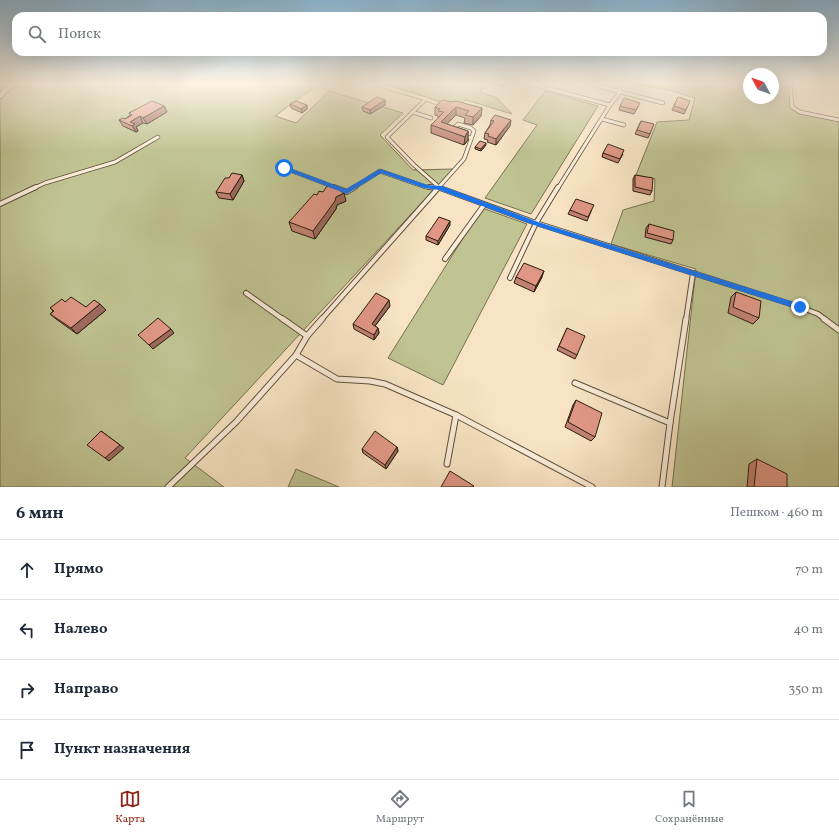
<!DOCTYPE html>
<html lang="ru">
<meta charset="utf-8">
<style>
body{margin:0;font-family:Vollkorn,serif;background:#f6f6f7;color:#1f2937}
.compass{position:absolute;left:743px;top:68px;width:36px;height:36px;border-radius:50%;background:#fff;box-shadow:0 4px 16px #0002;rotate:311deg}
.stop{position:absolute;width:12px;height:12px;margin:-9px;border:3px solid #1a73e8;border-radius:50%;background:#fff}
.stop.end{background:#1a73e8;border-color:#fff;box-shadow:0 1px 4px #0008}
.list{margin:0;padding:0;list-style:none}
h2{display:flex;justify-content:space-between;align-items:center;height:52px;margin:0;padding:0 16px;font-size:17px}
h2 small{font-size:13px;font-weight:400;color:#747a83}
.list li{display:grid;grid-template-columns:26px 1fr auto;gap:12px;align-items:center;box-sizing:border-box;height:60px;padding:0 16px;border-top:1px solid #e0e1e3}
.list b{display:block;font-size:15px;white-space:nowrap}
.list em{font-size:13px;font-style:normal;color:#747a83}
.icon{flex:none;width:22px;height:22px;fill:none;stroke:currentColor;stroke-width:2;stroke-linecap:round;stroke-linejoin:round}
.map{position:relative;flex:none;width:839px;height:487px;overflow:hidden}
.search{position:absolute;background:#fff;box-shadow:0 4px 16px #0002;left:12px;right:12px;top:12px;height:44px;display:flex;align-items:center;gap:10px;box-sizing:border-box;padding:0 14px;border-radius:12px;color:#747a83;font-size:15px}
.sheet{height:292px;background:#fff}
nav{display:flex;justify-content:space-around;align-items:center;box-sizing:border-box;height:56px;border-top:1px solid #e0e1e3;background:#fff;font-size:11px;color:#747a83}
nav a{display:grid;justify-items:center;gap:2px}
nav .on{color:#8f2418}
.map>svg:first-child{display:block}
.green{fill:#c0c392;stroke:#757050}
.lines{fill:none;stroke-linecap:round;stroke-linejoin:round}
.service-far2-casing{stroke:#5e4f3b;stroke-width:4.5}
.service-far1-casing{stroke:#5e4f3b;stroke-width:6}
.service-casing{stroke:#5e4f3b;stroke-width:7}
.minor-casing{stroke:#5e4f3b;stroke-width:2}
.service-far2{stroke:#faedd9;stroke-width:3}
.service-far1{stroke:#faedd9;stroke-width:4}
.service{stroke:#faedd9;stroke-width:5}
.minor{fill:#faedd9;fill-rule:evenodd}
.wall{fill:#c18273;stroke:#2a1d0d}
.shaded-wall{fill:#9d6a5e;stroke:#2a1d0d}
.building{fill:#e09786;stroke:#2a1d0d}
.route{fill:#1a73e8}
</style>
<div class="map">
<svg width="839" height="487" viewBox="0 0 839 487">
<rect width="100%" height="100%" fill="#f8e4c4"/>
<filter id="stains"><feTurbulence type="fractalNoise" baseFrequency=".005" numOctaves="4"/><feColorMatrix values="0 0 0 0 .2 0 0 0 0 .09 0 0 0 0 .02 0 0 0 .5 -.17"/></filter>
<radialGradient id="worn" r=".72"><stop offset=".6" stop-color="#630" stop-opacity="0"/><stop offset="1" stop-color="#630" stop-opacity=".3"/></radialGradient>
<g class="green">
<polygon points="0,84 319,84 275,116 296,123 329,91 403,113 380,135 413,170 453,169 185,458 224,487 0,487"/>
<polygon points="383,84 486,84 480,92 497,98 512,114 466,100 457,107"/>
<polygon points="634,84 749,84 749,98 773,98 773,84 790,84 792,107 800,112 839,120 839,487 672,487 696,269 611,244 623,210 654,201 655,179 636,175 657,122 689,120 695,98 669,90"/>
<polygon points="545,91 598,106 531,214 485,198 537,125 523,120"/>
<polygon points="482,208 527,224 443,385 388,358"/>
<polygon points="296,469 339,487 288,487"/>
</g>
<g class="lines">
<g class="service-far2-casing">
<g id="service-far2">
<polyline points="376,84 426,99 387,137 414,165 440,188"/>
<polyline points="531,84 610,105 618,95 621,84"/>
<polyline points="790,84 792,107 800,112 839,120"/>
<polyline points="594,85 663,103"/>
<polyline points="426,99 442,105"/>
<polyline points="412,112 431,118"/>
<polyline points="602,119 624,125"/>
<polyline points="463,135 471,138"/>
<polyline points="284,168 337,188"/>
<polyline points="34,188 45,183 115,162 158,137"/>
<polyline points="353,188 380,171 426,187 441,188"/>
<polyline points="438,188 464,159 474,131 471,128 458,124 453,129"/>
<polyline points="558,188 610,105"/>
</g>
</g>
<g class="service-far1-casing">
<g id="service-far1">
<polyline points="334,187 347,192 355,187"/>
<polyline points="429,187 440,188 536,223 800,307 818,314 826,320"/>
<polyline points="0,204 36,187"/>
<polyline points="445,259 484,205"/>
<polyline points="510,278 536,223 558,187"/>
<polyline points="246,293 284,320"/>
<polyline points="321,320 439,187"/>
<polyline points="686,320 693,273"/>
</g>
</g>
<g class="service-casing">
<g id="service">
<polyline points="283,319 307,336"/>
<polyline points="824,319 839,330"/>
<polyline points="296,355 337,379 370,381 385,384 456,415 592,487"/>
<polyline points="575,383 670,423 662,487"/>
<polyline points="670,423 686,319"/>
<polyline points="447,464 456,415"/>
<polyline points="168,487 236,422 296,355 307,336 322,319"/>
</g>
</g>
<g class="minor-casing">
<polygon id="minor" points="9,84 15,84 2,97 0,98 0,93"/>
</g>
<use href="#service-far2" class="service-far2"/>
<use href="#service-far1" class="service-far1"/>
<use href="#service" class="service"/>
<use href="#minor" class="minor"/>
</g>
<g class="wall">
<polygon points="494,84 506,84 503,87"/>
<polygon points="678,97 690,101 684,114 672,110"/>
<polygon points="385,100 385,105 370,114 363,111 362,107"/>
<polygon points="451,102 482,108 481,116 473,125 464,123 465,118 456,115 447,124 468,131 468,140 464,145 431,133 431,125 438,118 438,116 435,115 435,107"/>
<polygon points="290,104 307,105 307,109 302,113 291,108"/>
<polygon points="164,106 167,112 147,124 143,123 136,127 138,131 136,132 123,126 119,120 125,119 130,115 129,113"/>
<polygon points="620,106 638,107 634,114 619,110"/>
<polygon points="491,120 510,126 496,145 487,142 488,140 484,139 485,133 490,125"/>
<polygon points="641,121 650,134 648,138 635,134"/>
<polygon points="486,145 481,151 475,149 475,147"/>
<polygon points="603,153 623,154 618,163 602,157"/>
<polygon points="242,175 244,181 233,200 219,198 216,192 229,178"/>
<polygon points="635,175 652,191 650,195 633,191 633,179"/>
<polygon points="346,201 337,205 336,209 315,239 292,231 289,222"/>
<polygon points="592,209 587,221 568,214 570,210"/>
<polygon points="649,224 673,240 671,244 645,237 646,228"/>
<polygon points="450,225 438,245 426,240 426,236"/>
<polygon points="516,277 542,277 534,292 514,283"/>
<polygon points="736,292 759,318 753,324 728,313 731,297"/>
<polygon points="65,302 86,307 106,310 77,334 56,319 50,314 53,311 50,308"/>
<polygon points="390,306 375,326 378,328 379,333 374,340 354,329 353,324"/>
<polygon points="567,328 577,355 575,359 557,350"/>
<polygon points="576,400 595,437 591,441 565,427 573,405"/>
<polygon points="397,447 398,451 386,469 363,453 362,449"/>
<polygon points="757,459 787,487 747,487 749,464"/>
</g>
<g class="shaded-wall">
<polygon points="385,100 385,105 370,114 370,110"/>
<polygon points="307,105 307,109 302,113 301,109"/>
<polygon points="164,106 167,112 147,124 143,118"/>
<polygon points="456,107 456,115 442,129 441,122"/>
<polygon points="482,108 481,116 473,125 473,117"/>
<polygon points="140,116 143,123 136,127 138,131 136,132 130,122"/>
<polygon points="511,120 510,126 496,145 496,139"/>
<polygon points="468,131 468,140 464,145 465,137"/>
<polygon points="486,143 486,145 481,151 481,149"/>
<polygon points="242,175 244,181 233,200 230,194"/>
<polygon points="344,193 346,201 337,205 336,209 315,239 313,231 336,197"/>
<polygon points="450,221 450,225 438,245 438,241"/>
<polygon points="544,271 542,277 534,292 536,286"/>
<polygon points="389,300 390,306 372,330 372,324"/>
<polygon points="100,304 106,310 77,334 71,328"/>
<polygon points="378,328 379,333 374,340 374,335"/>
<polygon points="171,329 174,333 153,349 149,345"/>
<polygon points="101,431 124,448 109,461 105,458"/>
<polygon points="397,447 398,451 386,469 385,465"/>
</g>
<g class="building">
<polygon points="377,97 385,100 370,110 362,107"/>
<polygon points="678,97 690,101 686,110 674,106"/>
<polygon points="624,98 640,103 636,110 620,106"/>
<polygon points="442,100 451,102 456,101 482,108 473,117 465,115 469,111 456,107 441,122 468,131 465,137 431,125 444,112 438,111 440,109 435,107"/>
<polygon points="152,101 164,106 143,118 140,116 130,122 135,124 132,126 119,120 123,118 125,119 132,115 129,113"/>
<polygon points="296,101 307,105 301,109 290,104"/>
<polygon points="495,115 511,120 496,139 488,136 489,134 485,133 494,121 491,120"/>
<polygon points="641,121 654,124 650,134 637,130"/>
<polygon points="480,141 486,143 481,149 475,147"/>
<polygon points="608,144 624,150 620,159 603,153"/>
<polygon points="232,173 242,175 230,194 216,192 225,178 229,178"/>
<polygon points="635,175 653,178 652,191 635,187"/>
<polygon points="327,186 337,189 344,193 336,197 335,201 313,231 289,222 314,194 317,195 319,191 323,192"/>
<polygon points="576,199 594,205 588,217 570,210"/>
<polygon points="439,217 450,221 438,241 426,236"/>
<polygon points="649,224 674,231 673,240 647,233"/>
<polygon points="524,263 544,271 536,286 516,277"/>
<polygon points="736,292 761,301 759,318 733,307"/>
<polygon points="376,293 389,300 372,324 378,328 374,335 353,324"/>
<polygon points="71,297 86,307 94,300 100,304 71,328 50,314 54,311 50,308 62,299 65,302"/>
<polygon points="158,318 171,329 149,345 138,335"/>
<polygon points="567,328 585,336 577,355 559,346"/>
<polygon points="576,400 602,413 595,437 568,422"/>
<polygon points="101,431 120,445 105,458 87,445"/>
<polygon points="375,431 397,447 385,465 362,449"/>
<polygon points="757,459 787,474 787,487 754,487"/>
<polygon points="450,471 474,486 473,487 441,487"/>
</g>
<linearGradient id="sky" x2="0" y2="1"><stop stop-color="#8bb8d6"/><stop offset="0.55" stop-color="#fcf3e4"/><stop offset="1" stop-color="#fcf3e4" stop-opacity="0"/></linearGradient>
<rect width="839" height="152" fill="url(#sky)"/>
<polygon class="route" points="284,166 346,189 380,169 427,185 442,186 538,222 800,304 804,307 800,310 534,225 439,190 424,188 381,173 347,194 282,169 281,168"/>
<rect width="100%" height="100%" filter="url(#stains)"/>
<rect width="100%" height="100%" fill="url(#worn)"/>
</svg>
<svg class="compass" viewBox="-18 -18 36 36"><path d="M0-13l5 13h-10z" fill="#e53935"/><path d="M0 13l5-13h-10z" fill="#747a83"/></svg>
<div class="stop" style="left:284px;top:168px"></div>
<div class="stop end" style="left:800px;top:307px"></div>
<div class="search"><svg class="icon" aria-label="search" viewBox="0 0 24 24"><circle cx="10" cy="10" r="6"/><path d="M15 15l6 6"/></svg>Поиск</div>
</div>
<section class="sheet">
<h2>6 мин<small>Пешком · 460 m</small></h2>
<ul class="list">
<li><svg class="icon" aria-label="ahead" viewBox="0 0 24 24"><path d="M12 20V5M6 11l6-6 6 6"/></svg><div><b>Прямо</b></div><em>70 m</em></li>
<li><svg class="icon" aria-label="left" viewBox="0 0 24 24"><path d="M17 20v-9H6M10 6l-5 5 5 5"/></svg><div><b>Налево</b></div><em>40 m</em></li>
<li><svg class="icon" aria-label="right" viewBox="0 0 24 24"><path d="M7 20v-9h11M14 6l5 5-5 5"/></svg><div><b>Направо</b></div><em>350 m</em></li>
<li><svg class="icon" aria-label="arrive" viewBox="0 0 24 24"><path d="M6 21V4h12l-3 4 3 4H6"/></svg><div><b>Пункт назначения</b></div></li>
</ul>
</section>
<nav>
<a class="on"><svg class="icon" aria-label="map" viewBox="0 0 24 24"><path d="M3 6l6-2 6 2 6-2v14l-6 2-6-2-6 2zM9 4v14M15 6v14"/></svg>Карта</a>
<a><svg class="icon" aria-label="directions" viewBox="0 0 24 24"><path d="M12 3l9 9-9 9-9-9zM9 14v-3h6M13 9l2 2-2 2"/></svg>Маршрут</a>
<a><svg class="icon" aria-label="saved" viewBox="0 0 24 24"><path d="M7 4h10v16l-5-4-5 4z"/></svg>Сохранённые</a>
</nav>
